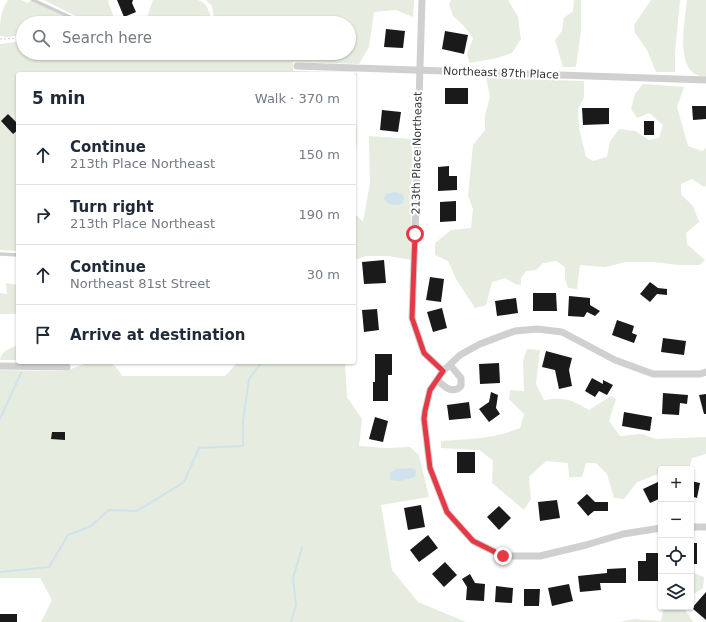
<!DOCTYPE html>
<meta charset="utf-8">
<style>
body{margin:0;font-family:"DejaVu Sans",sans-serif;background:#f6f6f7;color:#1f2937}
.controls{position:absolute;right:12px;bottom:12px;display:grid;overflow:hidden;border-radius:4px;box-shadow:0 1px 3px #0004}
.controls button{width:36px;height:36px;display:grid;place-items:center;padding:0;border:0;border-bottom:1px solid #e0e1e3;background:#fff;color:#1f2937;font:20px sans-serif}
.stop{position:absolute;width:12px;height:12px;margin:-9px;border:3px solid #e63946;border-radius:50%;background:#fff}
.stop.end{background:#e63946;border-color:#fff;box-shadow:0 1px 4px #0008}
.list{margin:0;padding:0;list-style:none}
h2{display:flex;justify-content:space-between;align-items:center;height:52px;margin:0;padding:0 16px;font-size:17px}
h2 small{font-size:13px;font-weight:400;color:#747a83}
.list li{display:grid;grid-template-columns:26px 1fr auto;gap:12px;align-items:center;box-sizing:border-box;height:60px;padding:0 16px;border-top:1px solid #e0e1e3}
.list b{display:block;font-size:15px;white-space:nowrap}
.list p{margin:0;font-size:13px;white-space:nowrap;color:#747a83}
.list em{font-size:13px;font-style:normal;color:#747a83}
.icon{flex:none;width:22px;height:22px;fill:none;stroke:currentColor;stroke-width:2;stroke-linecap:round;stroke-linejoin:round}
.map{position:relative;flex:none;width:706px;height:622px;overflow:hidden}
.search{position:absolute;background:#fff;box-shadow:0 1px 3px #0004;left:16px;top:16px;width:340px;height:44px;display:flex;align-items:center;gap:10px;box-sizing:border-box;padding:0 14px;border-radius:22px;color:#747a83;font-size:15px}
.panel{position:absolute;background:#fff;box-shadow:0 1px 3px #0004;left:16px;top:72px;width:340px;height:292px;border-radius:4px}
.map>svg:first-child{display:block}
.green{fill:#e6ecdf}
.water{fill:#cfe2ee}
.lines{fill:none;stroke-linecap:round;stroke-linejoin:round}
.stream{stroke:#cfe2ee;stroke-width:2}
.building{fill:#1a1a1a}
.path{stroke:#cdcdcd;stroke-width:1;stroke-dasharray:2 2;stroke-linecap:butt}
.lane{stroke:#d0d0d0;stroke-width:3.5}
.street{stroke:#d0d0d0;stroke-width:7}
.route{stroke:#e63946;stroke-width:5}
.labels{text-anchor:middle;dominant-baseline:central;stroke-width:4;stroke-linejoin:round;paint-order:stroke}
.street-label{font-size:11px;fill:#333;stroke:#fff}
</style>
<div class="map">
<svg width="706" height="622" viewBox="0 0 706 622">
<rect width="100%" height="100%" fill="#fff"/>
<g class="green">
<path d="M 8,0 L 21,0 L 28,3 L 31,0 L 79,23 L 23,23 L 23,35 L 7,37 L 0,36 C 0,22 0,11 8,0 Z"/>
<polygon points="44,0 109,0 108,2 116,23 90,23"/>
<path d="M 153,0 L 198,0 C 208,3 210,13 211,23 L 145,23 Z"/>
<path d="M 206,0 L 414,0 L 413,17 L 396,10 L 374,12 L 369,47 L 359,64 L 293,62 L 293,71 L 357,73 L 354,89 L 354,74 L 18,74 L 18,251 L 0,250 L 0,44 L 23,41 L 23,53 L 173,53 C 183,55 193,60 202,53 L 349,53 L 349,23 L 215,23 L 212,6 Z"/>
<polygon points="451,0 508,0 518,17 521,39 512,53 497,58 470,63 467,55 473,38 463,25 453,16 449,4"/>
<polygon points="574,0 581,0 581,31 576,67 563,67 555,40 562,31 564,18 573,11"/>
<polygon points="651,0 680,0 675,52 675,72 656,72 647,50 635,33 634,25"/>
<path d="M 687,0 L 706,0 L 706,77 C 673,76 685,21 687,0 Z"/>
<polygon points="486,78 584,81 584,98 578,109 579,128 586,157 593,161 607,157 610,141 619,129 635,131 649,140 659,138 663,125 649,113 637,118 631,109 635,94 643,84 684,87 677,107 688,146 702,151 706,148 706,186 704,187 692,179 681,184 681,194 693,206 699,222 686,233 687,244 705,260 700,265 678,265 654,262 626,262 605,267 580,265 577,289 568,288 565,279 565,267 556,261 543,263 536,270 526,271 521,278 521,285 515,284 505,278 492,282 486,305 475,308 456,279 448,261 435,255 435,243 451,230 471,228 473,209 468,196 473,145 485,130 485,115 490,97"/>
<path d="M 354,113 C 359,130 357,147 354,164 Z"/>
<polygon points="369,136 412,139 411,260 389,256 366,256 354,260 354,214 355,214 363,222 370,183"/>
<polygon points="6,283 18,285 18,314 0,314 0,293 7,294"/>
<path d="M 18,345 L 18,360 L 0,360 C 1,351 11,348 18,345 Z"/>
<path d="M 527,349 L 540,350 L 536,384 L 544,400 C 566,397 570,399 589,410 L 611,396 L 616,399 L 609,421 L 620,436 L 642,434 L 656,439 L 706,437 L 706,454 L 692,458 L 689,469 L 661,469 L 661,476 L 658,474 L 637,482 L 624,499 L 614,498 L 607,474 L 596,463 L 586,463 L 582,477 L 569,477 L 568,463 L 546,461 L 529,477 L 531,499 L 524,510 L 492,483 L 493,461 L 480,450 L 441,448 L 441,441 C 469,439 494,439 520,428 L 524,414 L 509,399 L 510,390 L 524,391 L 523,361 Z"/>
<path d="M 89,362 C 106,362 113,359 122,376 L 225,376 L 238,362 L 345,362 L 347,397 L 362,419 L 359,446 L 387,448 L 410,447 L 419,455 L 429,497 L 381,505 L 392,570 L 418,602 L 466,622 L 41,622 L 52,600 L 40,578 L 0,578 L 0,370 L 66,371 Z"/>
<polygon points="691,572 704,577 703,588 691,596"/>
<polygon points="664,607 686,607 685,610 693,622 620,622 634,619 661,621"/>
</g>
<g class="water">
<polygon points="395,192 402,194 404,199 403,203 398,205 389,204 384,199 386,194"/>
<polygon points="412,468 416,470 415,477 400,481 390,480 390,473 396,469"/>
</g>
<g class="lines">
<g class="stream">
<polyline points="0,419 21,373"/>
<polyline points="0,572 49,567 68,535 91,526 109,510 137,511 184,482 199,448 243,446 243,421 249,379 262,362"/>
<polyline points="291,622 296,605 293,578 302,548"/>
</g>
</g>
<g class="building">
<polygon points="117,0 133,0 132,3 136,12 124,17"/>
<polygon points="386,29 405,31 403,48 384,47"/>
<polygon points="445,31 468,35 464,54 442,49"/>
<rect x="445" y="88" width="23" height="16"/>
<polygon points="692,106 706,106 706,119 693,120"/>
<polygon points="582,108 609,108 609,124 583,125"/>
<polygon points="382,110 401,112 398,132 380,130"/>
<polygon points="8,114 18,124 18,130 13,134 1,121"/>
<rect x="644" y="121" width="10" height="14"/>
<polygon points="449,166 449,176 457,176 457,190 438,191 438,167"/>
<polygon points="456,201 456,221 440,222 440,202"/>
<polygon points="384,260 386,283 364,284 362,262"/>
<polygon points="430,277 444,279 441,302 426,300"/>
<polygon points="650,282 658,288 667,289 667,295 657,294 650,302 640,294"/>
<polygon points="533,293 556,293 557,311 533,311"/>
<polygon points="569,296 590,298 590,305 600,311 595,316 587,312 584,317 568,316"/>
<polygon points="516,298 518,313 497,316 495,301"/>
<polygon points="442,308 447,328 433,332 427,312"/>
<polygon points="377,309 379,330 364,332 362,310"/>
<polygon points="617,320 634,326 632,333 637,335 634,343 612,335"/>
<polygon points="663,338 686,341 684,355 661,352"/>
<polygon points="546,351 572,358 569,370 572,386 559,389 555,370 542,367"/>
<polygon points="375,354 392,354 392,375 388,375 388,401 373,401 373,382 375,382"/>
<polygon points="499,363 500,383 480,384 479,364"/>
<polygon points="592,378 603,384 603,380 613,385 607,395 599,391 595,397 585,391"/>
<polygon points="491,392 498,395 496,408 500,414 489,422 479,409 489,402"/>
<polygon points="663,393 688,395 687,404 680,403 679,415 662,414"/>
<polygon points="706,394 706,414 704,414 699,395"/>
<polygon points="469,402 471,418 449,420 447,405"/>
<polygon points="624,412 652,417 650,431 622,426"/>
<polygon points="375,417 388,421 383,442 369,439"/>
<polygon points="52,432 65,432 65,440 51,439"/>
<rect x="457" y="452" width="18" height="21"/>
<polygon points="691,481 700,483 697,498 691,496"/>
<polygon points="658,482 661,488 661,498 650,503 643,489"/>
<polygon points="587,494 595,502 608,502 608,511 594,511 588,516 577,503"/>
<polygon points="557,500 560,518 540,521 538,502"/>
<polygon points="421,505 425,527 408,530 404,508"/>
<polygon points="499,506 511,518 499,530 487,517"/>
<polygon points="428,535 438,548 419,562 410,550"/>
<rect x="691" y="543" width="6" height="21"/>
<polygon points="646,553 659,553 659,581 638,581 638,561 646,561"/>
<polygon points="445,562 457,575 444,587 432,574"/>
<polygon points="626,568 626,583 600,583 601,590 580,592 578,576 607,573 607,569"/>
<polygon points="470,574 475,583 485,584 484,601 466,600 467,587 462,579"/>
<polygon points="569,584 573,601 552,606 548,588"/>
<polygon points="496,586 513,588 512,603 495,602"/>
<polygon points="524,589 540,589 539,606 524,606"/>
<polygon points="706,592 706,620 692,608"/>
<rect x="0" y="614" width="17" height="8"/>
</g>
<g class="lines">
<polyline class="path" points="0,39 23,38"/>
<g class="lane">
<polyline points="33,0 83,23"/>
<polyline points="0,254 18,255"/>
</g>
<g class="street">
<polyline points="422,0 415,234 412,318 424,353 443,371 430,390 425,411 424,419 430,468 447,512 473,541 503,556 540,556 586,545 623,534 661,528"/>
<polyline points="297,66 706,80"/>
<polyline points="0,366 67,367"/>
<polyline points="443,371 460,355 480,344 515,331 537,329 562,332 615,360 653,374 700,374 706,372"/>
<path d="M 437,380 C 444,386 452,395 461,386 L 461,378 L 450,365"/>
<polyline points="691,527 706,527"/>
</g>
</g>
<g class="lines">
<polyline class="route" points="415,234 412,318 424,353 443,371 430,390 425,411 424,419 430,468 447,512 473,541 503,556"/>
</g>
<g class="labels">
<g class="street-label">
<text transform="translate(501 73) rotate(2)">Northeast 87th Place</text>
<text transform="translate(417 153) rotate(-89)">213th Place Northeast</text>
</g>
</g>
</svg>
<div class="controls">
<button>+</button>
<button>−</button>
<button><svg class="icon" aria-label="locate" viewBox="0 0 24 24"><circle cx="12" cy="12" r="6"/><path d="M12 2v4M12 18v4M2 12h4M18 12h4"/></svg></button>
<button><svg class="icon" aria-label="layers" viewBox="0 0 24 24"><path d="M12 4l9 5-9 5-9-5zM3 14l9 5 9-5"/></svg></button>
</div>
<div class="stop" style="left:415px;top:234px"></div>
<div class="stop end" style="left:503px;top:556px"></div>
<div class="search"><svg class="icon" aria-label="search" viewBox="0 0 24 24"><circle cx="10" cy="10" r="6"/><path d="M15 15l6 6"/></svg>Search here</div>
<section class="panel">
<h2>5 min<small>Walk · 370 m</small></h2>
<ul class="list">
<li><svg class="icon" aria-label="ahead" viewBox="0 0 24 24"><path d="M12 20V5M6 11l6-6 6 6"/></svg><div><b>Continue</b><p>213th Place Northeast</p></div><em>150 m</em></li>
<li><svg class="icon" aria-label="right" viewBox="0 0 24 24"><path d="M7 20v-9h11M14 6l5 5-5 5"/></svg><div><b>Turn right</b><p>213th Place Northeast</p></div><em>190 m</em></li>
<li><svg class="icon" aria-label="ahead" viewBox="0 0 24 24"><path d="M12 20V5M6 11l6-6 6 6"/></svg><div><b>Continue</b><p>Northeast 81st Street</p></div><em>30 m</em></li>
<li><svg class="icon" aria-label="arrive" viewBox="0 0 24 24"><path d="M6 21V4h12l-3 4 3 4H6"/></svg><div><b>Arrive at destination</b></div></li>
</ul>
</section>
</div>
